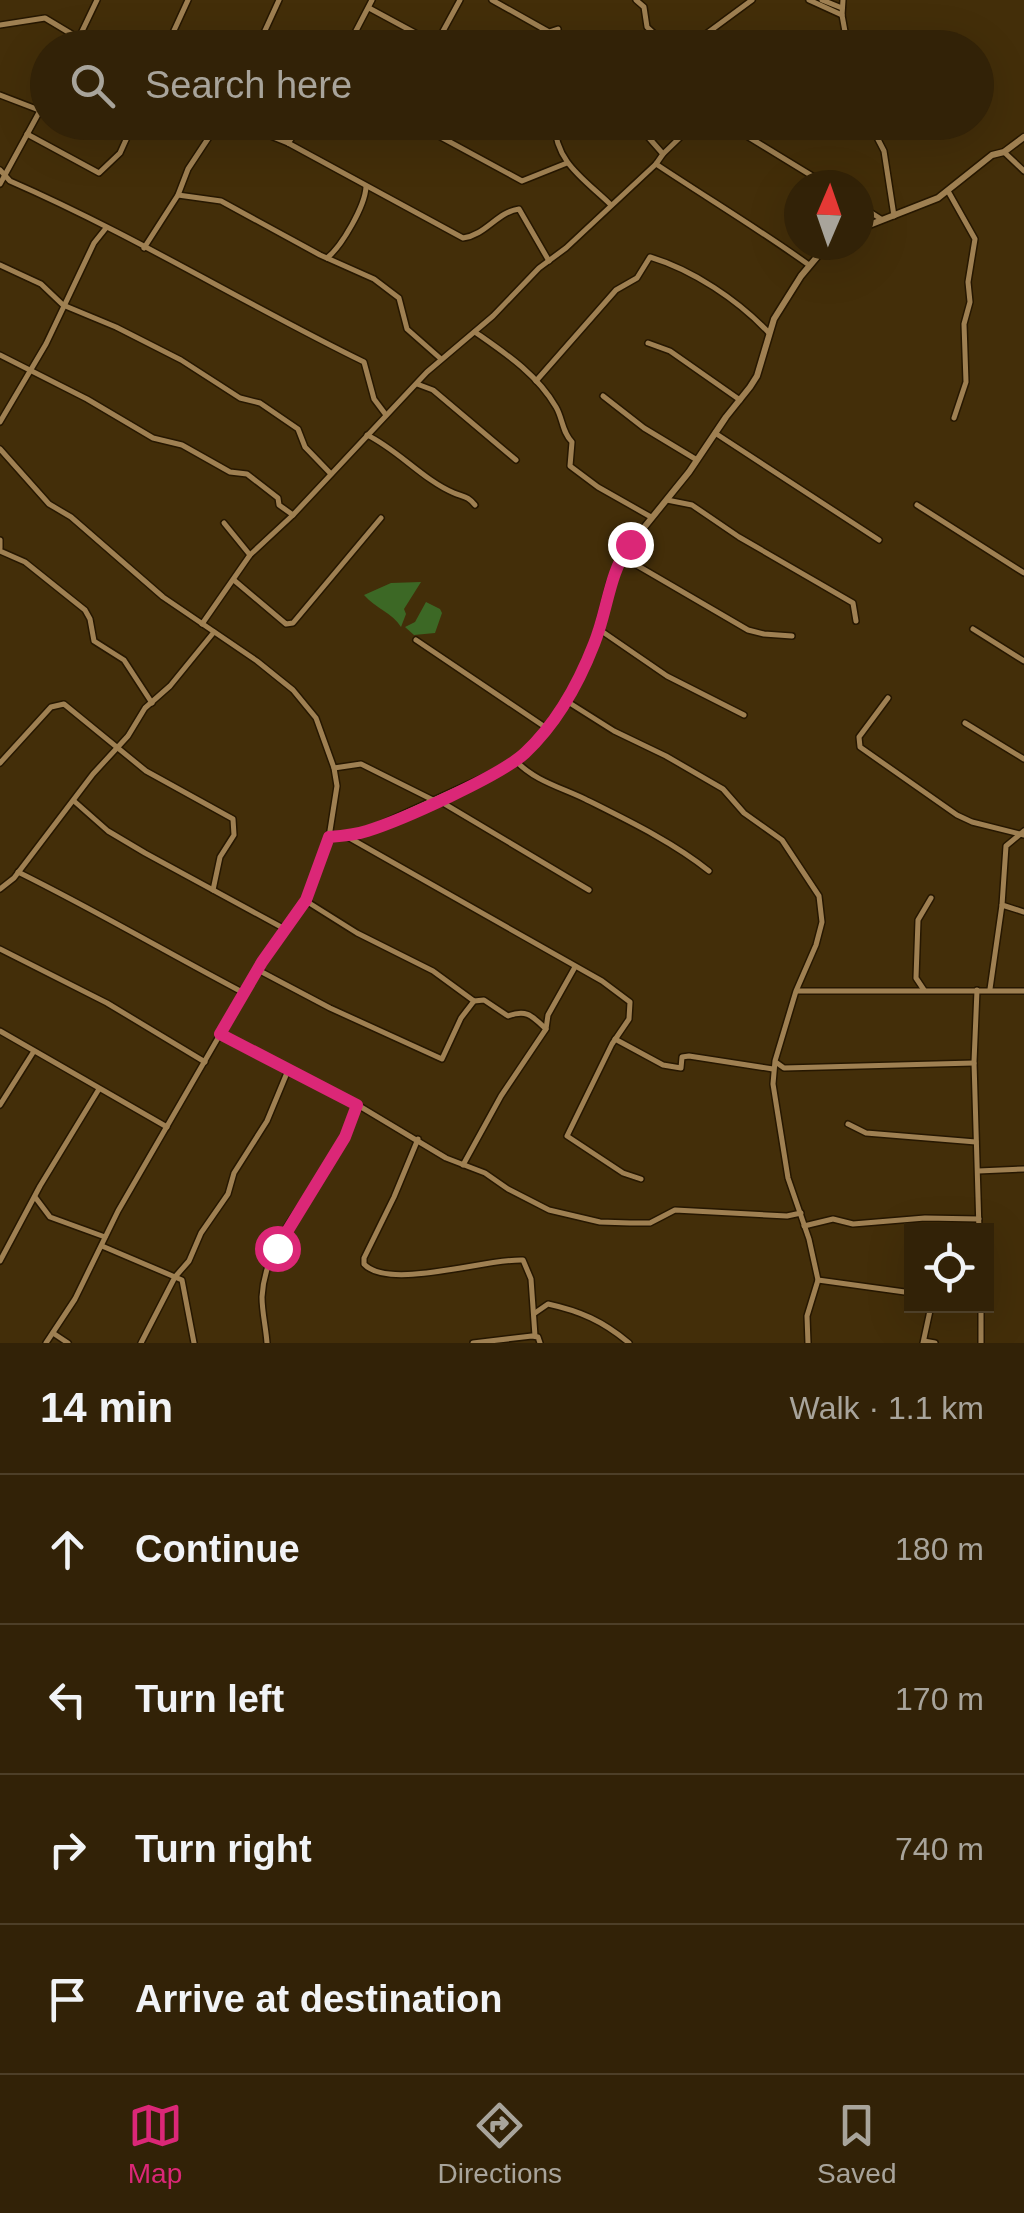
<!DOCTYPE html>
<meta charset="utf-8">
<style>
body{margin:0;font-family:Helvetica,sans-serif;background:#3a2a11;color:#f1f3f6}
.controls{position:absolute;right:30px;bottom:30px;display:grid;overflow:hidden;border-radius:0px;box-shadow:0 10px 40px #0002}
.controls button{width:90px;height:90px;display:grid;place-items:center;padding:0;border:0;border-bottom:2px solid #4d3f28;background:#322207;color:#f1f3f6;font:50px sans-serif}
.compass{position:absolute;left:784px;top:170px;width:90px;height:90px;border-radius:50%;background:#322207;box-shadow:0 10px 40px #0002;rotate:2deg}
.stop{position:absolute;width:30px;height:30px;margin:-22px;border:8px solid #db2777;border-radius:50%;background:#fff}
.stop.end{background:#db2777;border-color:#fff;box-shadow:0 2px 10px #0008}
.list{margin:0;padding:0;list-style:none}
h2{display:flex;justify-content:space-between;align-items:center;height:130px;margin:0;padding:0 40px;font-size:42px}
h2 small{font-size:32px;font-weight:400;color:#a8a49b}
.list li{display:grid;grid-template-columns:65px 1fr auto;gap:30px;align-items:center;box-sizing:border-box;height:150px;padding:0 40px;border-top:2px solid #4d3f28}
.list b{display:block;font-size:38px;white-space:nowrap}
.list em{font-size:32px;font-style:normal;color:#a8a49b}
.icon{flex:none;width:55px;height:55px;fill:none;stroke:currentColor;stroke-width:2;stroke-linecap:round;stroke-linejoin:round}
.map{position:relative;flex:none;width:1024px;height:1343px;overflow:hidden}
.search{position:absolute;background:#322207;box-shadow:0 10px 40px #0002;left:30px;right:30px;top:30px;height:110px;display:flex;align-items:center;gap:25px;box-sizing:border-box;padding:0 35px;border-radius:55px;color:#a8a49b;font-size:38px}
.sheet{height:730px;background:#322207}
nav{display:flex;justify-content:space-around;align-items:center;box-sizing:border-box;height:140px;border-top:2px solid #4d3f28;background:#322207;font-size:28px;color:#a8a49b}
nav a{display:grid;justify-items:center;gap:5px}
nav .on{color:#db2777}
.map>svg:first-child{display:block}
.green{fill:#3c6825}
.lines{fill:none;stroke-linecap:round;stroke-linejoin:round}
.minor-casing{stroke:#261701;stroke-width:8}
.tertiary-casing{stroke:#261701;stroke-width:9}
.minor{stroke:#9f8052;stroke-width:5}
.tertiary{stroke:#9f8052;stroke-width:6}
.route{stroke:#db2777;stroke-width:12}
</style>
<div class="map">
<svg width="1024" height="1343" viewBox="0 0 1024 1343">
<rect width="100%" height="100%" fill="#432e09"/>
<g class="green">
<path d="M 421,582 L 404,609 L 406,614 L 401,627 C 393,613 375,608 364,595 L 391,583 Z"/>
<polygon points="426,602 440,609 442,613 435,633 414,635 405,627 415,622"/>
</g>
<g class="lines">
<g class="minor-casing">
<g id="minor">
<polyline points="492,0 549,32 558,29"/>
<polyline points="636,0 644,7 647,27 670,48"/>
<polyline points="809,0 842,15"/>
<polyline points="822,0 842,8"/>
<polyline points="843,0 842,15 848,48"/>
<polyline points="369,8 443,48"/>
<polyline points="0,25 45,18 95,48"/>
<polyline points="430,41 442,33 460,0"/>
<polyline points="74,48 97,0"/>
<polyline points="166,48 188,0"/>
<polyline points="257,48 279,0"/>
<polyline points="347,48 372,0"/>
<polyline points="687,48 752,0"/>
<polyline points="0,95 39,110"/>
<path d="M 236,122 L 288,143 L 463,238 C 486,235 497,212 519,209 L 549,261"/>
<polyline points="413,122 522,181 567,163"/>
<path d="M 554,122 C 556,163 583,178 610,204"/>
<polyline points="724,122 827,185"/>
<polyline points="869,122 884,151 894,216"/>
<polyline points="27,134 99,173 120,153 134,122"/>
<polyline points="288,143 303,122"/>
<polyline points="1004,152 1024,171"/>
<polyline points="663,154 696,122"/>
<path d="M 656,164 C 707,198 759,229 809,265"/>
<path d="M 0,170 L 10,181 C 132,234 245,304 364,362 L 374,399 L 386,415"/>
<polyline points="0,184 48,96"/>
<polyline points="948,191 975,239 968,282 970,302 964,324 966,382 954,418"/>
<polyline points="178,195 221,201 320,255 374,279 399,298 407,329 441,359"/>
<polyline points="859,205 881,219"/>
<polyline points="144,248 178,195 188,169 219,122"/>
<path d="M 327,258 C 342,246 365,206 366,187"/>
<polyline points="0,265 41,284 63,305 116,327 181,360 240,398 260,403 298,429 305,447 331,474"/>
<path d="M 475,332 C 505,353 537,374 556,407 C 563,419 562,432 572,442 L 570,466 L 598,487 L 651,517"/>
<polyline points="648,343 670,351 740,400"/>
<polyline points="0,355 87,399 153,438 182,445 230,472 247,474 278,498 279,505 293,515"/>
<path d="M 536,381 L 616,290 L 637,278 L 650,257 C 693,270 738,300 769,333"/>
<polyline points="417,384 433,390 516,460"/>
<polyline points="603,396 644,428 697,460"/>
<polyline points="0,422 46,344 94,243 106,228"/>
<polyline points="715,433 879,540"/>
<path d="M 367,435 C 397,449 423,480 454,493 C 464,497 468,496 475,505"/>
<polyline points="0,449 49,504 71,517 163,597 257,661 293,690 316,718 334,768 337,786 329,837 306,901 262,962 118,1211 75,1299 46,1343"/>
<polyline points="667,500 692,505 739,537 853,603 856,621"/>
<polyline points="917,505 1024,573"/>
<polyline points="224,523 250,555"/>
<polyline points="0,540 0,548"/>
<polyline points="0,551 25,562 85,610 90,619 94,641 124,660 152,703"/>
<polyline points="621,556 748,630 764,634 792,636"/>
<polyline points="235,581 286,624 293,623 381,518"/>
<polyline points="202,624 250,555 293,515 427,372 493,316 539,268 566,248 656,164 663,154 635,122"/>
<polyline points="973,629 1024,661"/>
<polyline points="600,630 667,676 744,715"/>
<polyline points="416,640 548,729"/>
<polyline points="888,698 859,737 860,747 957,815 972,822 1024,835"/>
<polyline points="568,702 614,731 666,756 723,789 744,813 782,840 819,896 822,922 816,945 796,991 775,1061 773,1084 788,1178 809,1239 818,1280 807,1316 808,1343"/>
<polyline points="965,723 1024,759"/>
<path d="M 516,761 C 535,781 560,787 585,799 C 627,820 673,842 709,871"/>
<polyline points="0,763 51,707 64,704 146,771 233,819 234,835 220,857 213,890"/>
<polyline points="334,768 361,764 435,801"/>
<polyline points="438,800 589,890"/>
<polyline points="74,801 108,831 145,853 283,928"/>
<polyline points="1024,831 1006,846 1002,905 1024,912"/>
<polyline points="346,836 602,981 630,1002 629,1019 612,1044 567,1136 623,1173 641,1179"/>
<path d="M 18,872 C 95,910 168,953 244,993"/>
<polyline points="0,889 14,878 93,774 128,736 145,708 170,686 214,632"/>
<path d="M 306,901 L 357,933 L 433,971 L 474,1001 L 484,1000 L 508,1016 C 527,1009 532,1016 546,1029"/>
<polyline points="0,949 107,1003 205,1062"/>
<polyline points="258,970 330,1008 442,1059 461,1018 474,1001"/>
<polyline points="990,989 1002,905"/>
<polyline points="924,990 916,978 918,920 931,898"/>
<polyline points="977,990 974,1062 979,1230"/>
<polyline points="797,991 1024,991"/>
<polyline points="0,1031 167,1127"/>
<polyline points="220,1034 361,1107 446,1158 485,1173 508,1189 549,1210 600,1222 630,1223 650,1223 675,1210 787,1216 801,1213"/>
<polyline points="615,1039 663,1065 681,1068 682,1057 689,1056 773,1069"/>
<polyline points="777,1063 784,1068 974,1063"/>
<polyline points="0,1105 34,1051"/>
<polyline points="848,1124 866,1133 976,1142"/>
<path d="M 418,1139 L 394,1197 L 364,1258 L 364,1264 C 388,1291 488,1258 523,1260 L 531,1279 L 535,1336"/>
<polyline points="463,1165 501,1096 546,1029 548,1015 575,967"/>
<polyline points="978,1171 1024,1169"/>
<polyline points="35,1197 50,1217 105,1237"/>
<polyline points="804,1226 833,1219 853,1224 925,1218 979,1219"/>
<polyline points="102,1246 182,1280 194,1343"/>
<polyline points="0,1261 40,1186 99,1089"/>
<polyline points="818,1280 912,1293"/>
<polyline points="981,1306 981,1343"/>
<path d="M 535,1313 L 548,1304 C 580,1311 603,1321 629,1343"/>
<polyline points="53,1333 68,1343"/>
<polyline points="924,1341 935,1343"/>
<polyline points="141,1343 175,1277 189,1261 201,1233 228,1194 234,1173 267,1121 289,1068"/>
<path d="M 267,1343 C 266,1328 262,1312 262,1297 C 266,1223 341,1175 357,1105"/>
<polyline points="473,1343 532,1336 538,1337 540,1343"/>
<polyline points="923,1343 931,1306"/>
</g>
</g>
<g class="tertiary-casing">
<g id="tertiary">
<polyline points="859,229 938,198 992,155 1004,152 1024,137"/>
<polyline points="329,837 367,831 485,777 516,761 548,729 568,701 593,648 610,583 621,556 689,472 726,417 750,387 757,376 774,319 801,276 827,245"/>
</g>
</g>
<use href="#minor" class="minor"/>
<use href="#tertiary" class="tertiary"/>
</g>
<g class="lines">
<path class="route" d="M 277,1248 L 345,1137 L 357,1105 L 220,1034 L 262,962 L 306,900 L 329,837 C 342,836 355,835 367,831 C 402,820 500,776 525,753 C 557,723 578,685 594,644 C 608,610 608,575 630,544"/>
</g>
</svg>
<div class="controls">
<button><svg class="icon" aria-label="locate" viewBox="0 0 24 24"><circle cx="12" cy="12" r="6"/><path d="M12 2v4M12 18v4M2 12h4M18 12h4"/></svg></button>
</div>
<svg class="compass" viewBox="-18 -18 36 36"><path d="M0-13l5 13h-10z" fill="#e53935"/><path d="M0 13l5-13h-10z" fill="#a8a49b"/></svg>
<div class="stop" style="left:277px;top:1248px"></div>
<div class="stop end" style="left:630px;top:544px"></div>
<div class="search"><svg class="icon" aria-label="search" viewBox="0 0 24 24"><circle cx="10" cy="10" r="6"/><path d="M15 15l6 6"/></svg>Search here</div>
</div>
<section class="sheet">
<h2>14 min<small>Walk · 1.1 km</small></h2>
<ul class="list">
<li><svg class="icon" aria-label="ahead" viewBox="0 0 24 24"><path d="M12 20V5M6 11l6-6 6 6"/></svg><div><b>Continue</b></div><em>180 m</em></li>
<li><svg class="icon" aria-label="left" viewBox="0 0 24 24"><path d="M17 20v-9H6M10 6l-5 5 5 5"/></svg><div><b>Turn left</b></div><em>170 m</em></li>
<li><svg class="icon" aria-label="right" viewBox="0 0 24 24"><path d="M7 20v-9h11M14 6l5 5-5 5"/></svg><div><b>Turn right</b></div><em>740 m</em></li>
<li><svg class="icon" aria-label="arrive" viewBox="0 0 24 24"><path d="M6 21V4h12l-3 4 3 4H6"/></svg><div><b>Arrive at destination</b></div></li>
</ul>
</section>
<nav>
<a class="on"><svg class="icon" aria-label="map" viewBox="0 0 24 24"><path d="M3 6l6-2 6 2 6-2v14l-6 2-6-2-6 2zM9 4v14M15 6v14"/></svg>Map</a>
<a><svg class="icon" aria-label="directions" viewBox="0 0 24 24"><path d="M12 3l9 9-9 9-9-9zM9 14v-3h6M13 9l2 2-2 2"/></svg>Directions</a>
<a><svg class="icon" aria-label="saved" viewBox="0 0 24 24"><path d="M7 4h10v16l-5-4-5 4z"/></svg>Saved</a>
</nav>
